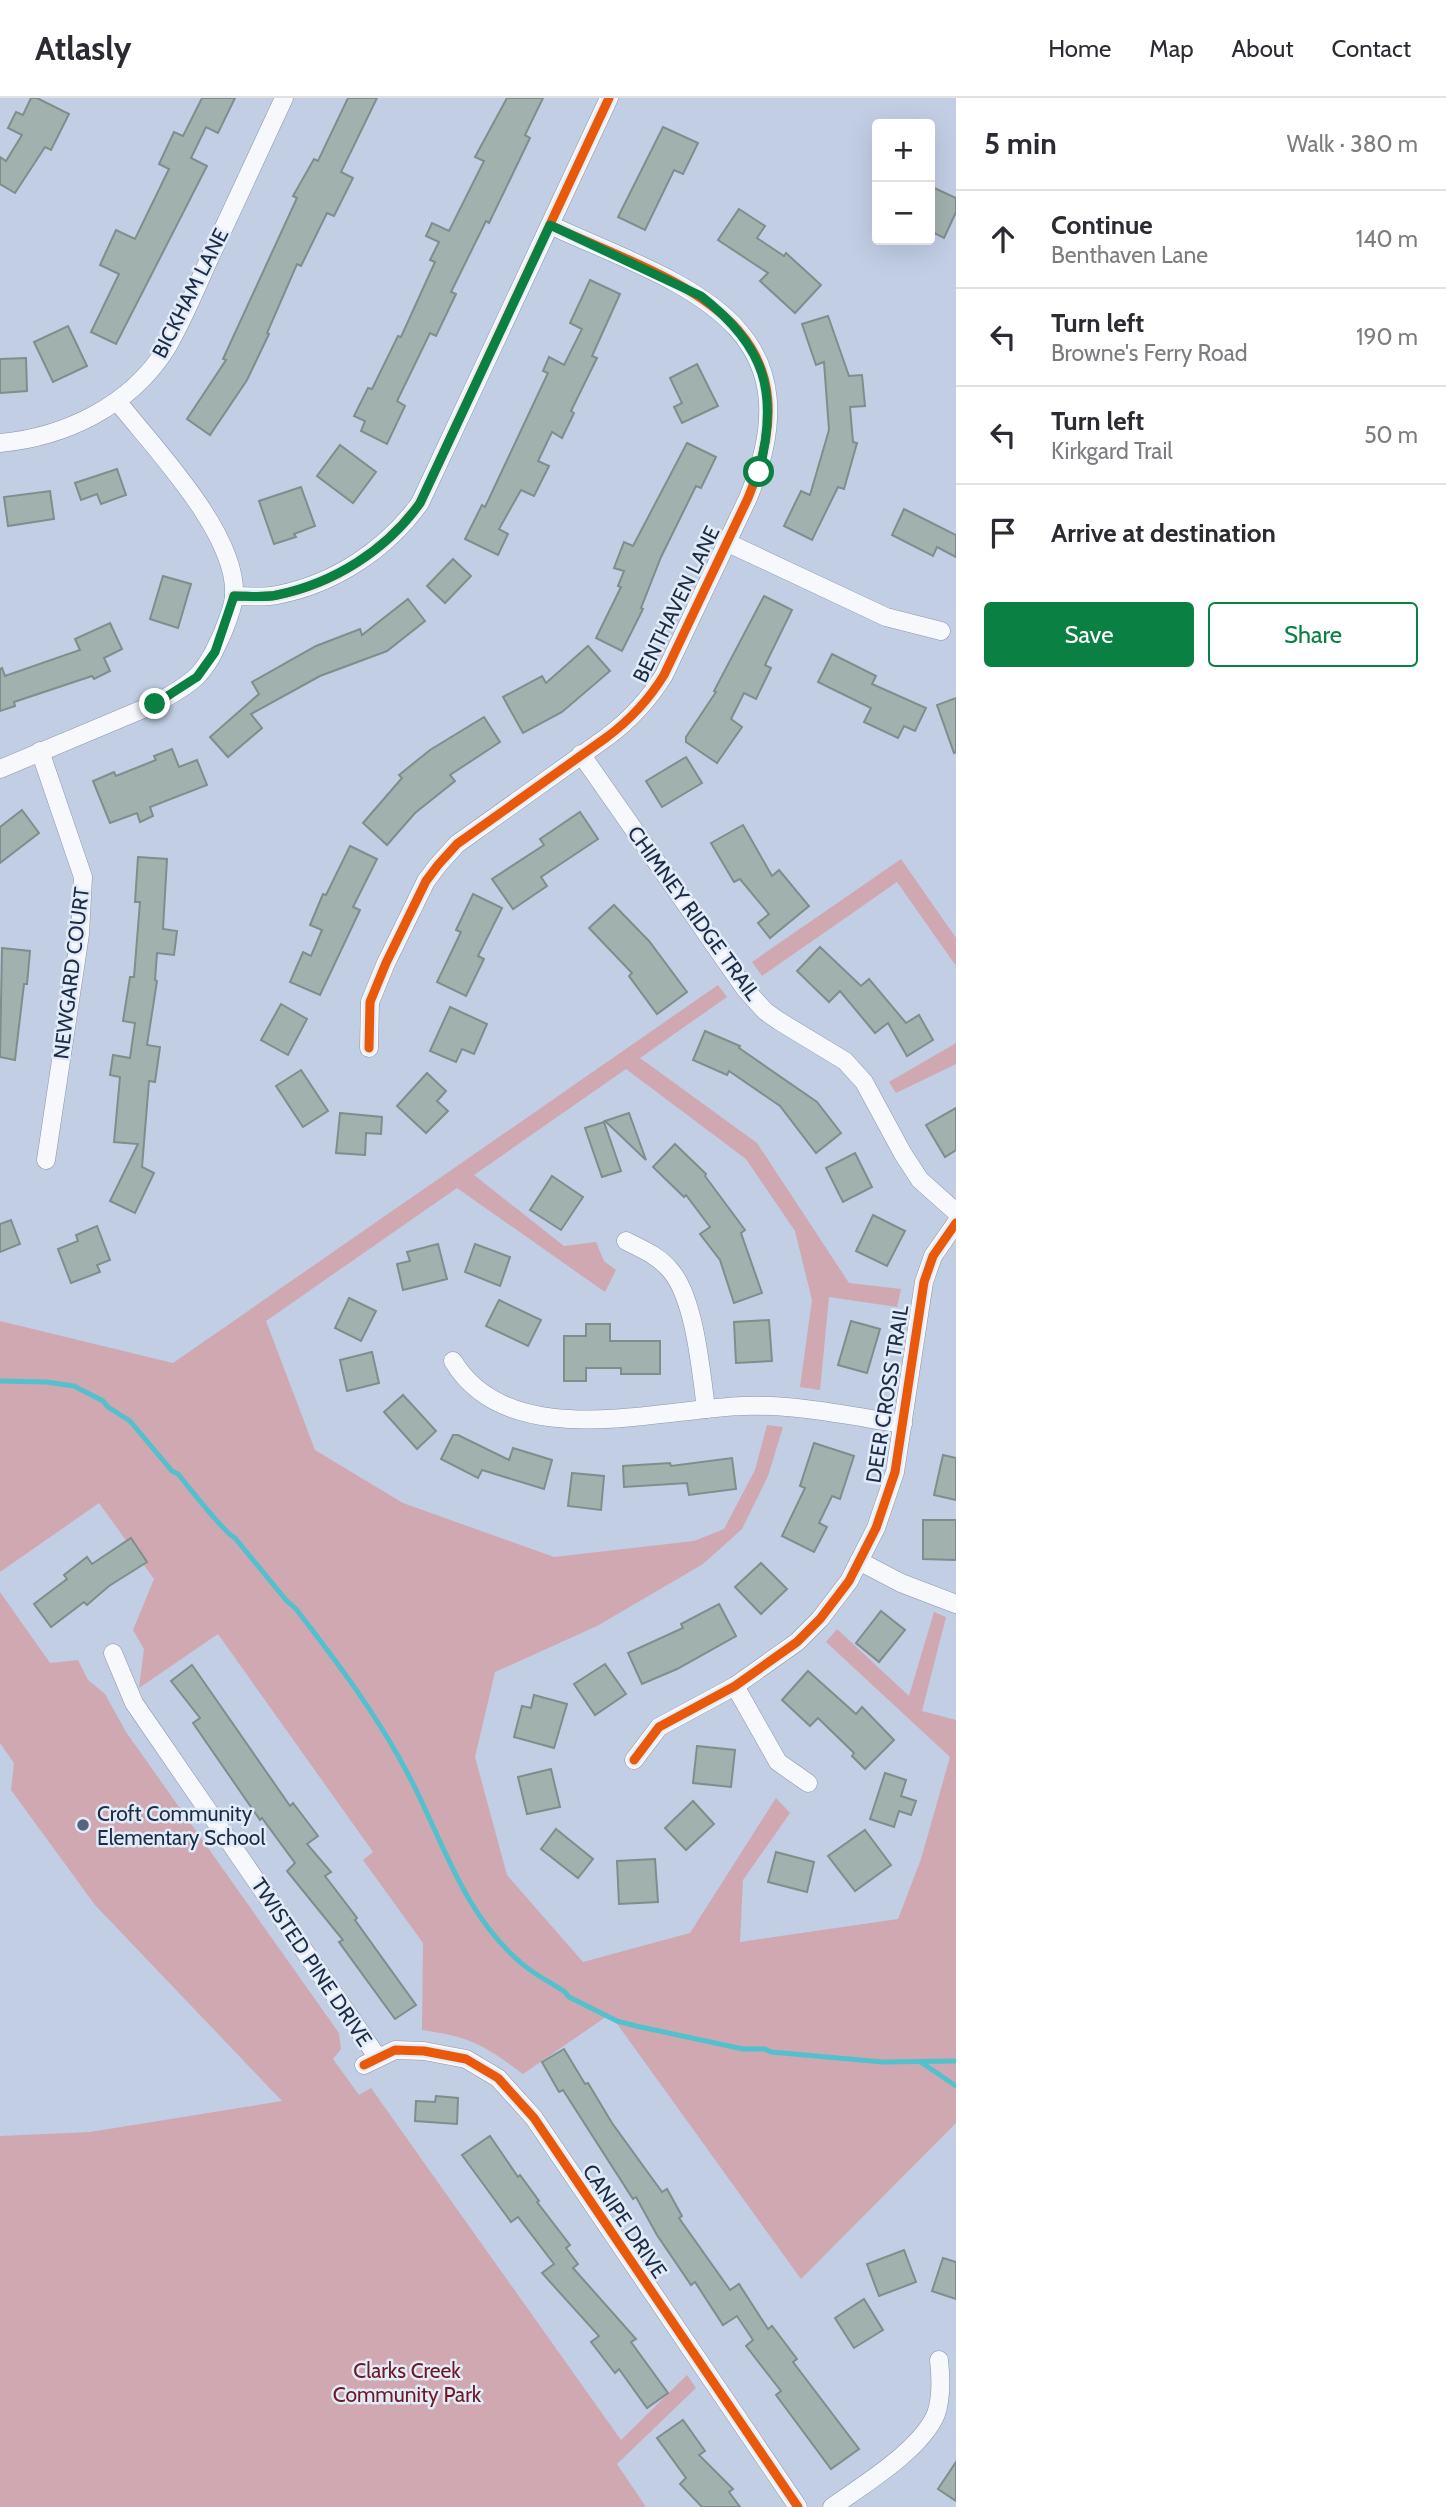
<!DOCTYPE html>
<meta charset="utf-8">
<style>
body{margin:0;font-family:Cabin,sans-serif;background:#f2f2f3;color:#2b2b33}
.controls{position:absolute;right:21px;top:21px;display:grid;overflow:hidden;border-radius:7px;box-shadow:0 7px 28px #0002}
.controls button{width:63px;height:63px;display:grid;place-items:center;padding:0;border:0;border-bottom:2px solid #e1e1e2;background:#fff;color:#2b2b33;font:35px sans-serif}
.stop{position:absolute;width:21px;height:21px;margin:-16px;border:5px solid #0b8043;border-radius:50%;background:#fff}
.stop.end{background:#0b8043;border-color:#fff;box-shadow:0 2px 7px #0008}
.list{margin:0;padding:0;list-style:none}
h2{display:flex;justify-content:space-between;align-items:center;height:91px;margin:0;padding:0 28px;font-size:30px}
h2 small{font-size:23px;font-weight:400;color:#7c7c81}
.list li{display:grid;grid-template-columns:46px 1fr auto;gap:21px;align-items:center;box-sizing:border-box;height:98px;padding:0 28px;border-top:2px solid #e1e1e2}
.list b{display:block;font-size:26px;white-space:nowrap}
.list p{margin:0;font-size:23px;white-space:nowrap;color:#7c7c81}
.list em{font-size:23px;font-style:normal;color:#7c7c81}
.actions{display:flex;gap:14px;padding:21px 28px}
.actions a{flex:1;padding:16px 0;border:2px solid #0b8043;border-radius:7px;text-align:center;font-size:24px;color:#0b8043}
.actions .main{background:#0b8043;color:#fff}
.icon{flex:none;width:38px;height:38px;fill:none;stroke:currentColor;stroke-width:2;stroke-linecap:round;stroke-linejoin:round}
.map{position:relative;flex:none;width:956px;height:2409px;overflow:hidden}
header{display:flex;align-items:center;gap:42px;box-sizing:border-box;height:98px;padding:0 35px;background:#fff;border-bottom:2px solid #e1e1e2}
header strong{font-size:33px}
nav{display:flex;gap:38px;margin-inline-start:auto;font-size:24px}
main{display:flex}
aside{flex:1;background:#fff}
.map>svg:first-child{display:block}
.green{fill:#cfa8b2}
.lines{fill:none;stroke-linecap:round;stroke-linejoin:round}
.stream{stroke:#53c1cd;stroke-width:5}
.building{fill:#a1b2ae;stroke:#7e8e8c;stroke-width:2}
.minor-casing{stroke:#8996ab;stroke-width:19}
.minor{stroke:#f6f8fb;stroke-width:18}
.cycleway-casing{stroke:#e2ebf8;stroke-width:13}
.cycleway{stroke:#e8590c;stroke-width:9}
.route{stroke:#0b8043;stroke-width:9}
.poi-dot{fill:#56657d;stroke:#e2ebf8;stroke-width:2.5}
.labels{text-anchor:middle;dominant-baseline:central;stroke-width:5;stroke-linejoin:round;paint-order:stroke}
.street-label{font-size:21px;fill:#1c2c45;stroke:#e2ebf8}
.poi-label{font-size:21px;fill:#1c2c45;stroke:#e2ebf8;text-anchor:start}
.park-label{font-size:21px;fill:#6e1922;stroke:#e2ebf8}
</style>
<header>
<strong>Atlasly</strong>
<nav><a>Home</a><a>Map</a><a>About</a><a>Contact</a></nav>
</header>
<main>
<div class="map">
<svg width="956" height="2409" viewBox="0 0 956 2409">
<rect width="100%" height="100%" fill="#c1cee4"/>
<g class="green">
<polygon points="901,761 956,840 956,868 897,784 762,878 752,864"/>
<path d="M 718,887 L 727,899 L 640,960 L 757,1045 L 849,1185 L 901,1191 L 897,1209 L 829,1199 L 820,1292 L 800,1289 L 812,1202 L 795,1133 L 746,1061 L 626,971 L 474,1077 L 564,1148 L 596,1144 L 604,1163 L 616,1172 L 605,1194 L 457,1090 L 266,1223 L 315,1352 L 403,1405 L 554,1459 L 694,1443 L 724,1431 L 755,1372 L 767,1327 L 783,1329 L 768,1378 L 742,1431 L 703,1466 L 597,1528 L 495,1574 L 475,1659 L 507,1777 L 583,1864 L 690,1835 L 776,1700 L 790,1715 L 743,1782 L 740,1844 L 898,1821 L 921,1761 L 950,1659 L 826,1544 L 837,1531 L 909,1598 L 934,1514 L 946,1519 L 922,1613 L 956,1622 L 956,2025 L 801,2181 L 610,1916 L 523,1976 C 484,1947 471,1939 422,1932 L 423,1845 L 363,1762 L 373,1754 L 218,1536 L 139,1590 L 144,1551 L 133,1532 L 154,1481 L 99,1405 L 0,1474 L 0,1223 L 173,1265 Z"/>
<polygon points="956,945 956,966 896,995 889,984"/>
<polygon points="0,1494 50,1565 78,1562 88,1582 105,1596 126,1634 339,1935 341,1951 333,1961 359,1997 371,1990 621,2342 687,2277 696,2290 617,2366 646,2409 0,2409 0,2038 90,2034 282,2003 95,1807 11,1692 14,1665 0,1645"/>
</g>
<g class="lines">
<g class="stream">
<path d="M 0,1283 L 46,1284 L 74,1288 L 103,1303 L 108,1309 L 130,1323 L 172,1373 L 178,1376 C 189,1389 224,1435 235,1440 L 286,1502 L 296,1511 C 337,1564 378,1618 409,1678 C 443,1743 463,1815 520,1864 C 533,1876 550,1884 565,1894 L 569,1899 L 617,1923 L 636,1928 L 743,1951 L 765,1951 L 771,1954 L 883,1964 L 956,1963"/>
<polyline points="922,1965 956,1988"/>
</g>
</g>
<g class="building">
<polygon points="31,0 37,0 69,16 51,52 45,49 15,95 0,86 0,59 6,63 22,37 8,30 16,14 23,17"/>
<polygon points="202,0 235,0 218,35 206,29 191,60 207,68 116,246 91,234 119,176 100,167 116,132 135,141 169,71 159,66 174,34 183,38"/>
<polygon points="348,0 377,0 341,74 353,80 334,118 327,115 301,168 297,166 267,235 269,236 247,282 210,337 187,321 226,262 223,261 297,100 293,98 314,61 318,63"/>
<polygon points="507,0 543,0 525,37 530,40 489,125 486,123 451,194 456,196 436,238 430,235 397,303 405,308 387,346 361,333 365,323 354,318 368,290 372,291 398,238 401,239 435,164 430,162 439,144 426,138 432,125 449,133 484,63 475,59"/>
<polygon points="663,29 698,45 683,76 674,72 645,132 618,119"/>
<polygon points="930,88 956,100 956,114 944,140 930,133"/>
<polygon points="739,111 765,128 757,140 784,158 786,155 821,187 795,215 760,183 768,175 718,142"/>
<polygon points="590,182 620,196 592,258 597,260 571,313 574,315 562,340 552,334 538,363 549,368 534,398 521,392 499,431 508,436 498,457 465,441 482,407 485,409 548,275 543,273 549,259 564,267 582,231 570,225"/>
<polygon points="828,218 849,278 862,277 865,308 850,309 853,344 857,345 844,391 838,389 812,442 784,428 801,393 810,397 829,332 824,264 816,267 802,226"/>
<polygon points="68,228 87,268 53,284 34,244"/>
<polygon points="26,260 27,293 0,295 0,261"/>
<polygon points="697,266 718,308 682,325 674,309 682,305 670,280"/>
<polygon points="687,345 716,359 701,390 696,388 661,459 641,510 643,511 622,553 596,540 621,489 618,488 624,473 614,470 624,444 633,448"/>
<polygon points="340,347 376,374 353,405 317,378"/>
<polygon points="117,371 126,397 101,406 97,396 81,402 75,385"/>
<polygon points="301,389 315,428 294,436 296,439 274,446 259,403"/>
<polygon points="50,393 54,421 8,428 4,399"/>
<polygon points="904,411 956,437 956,459 937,449 933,458 892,437"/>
<polygon points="453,461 471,478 445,505 427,488"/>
<polygon points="163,478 191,486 178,530 150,521"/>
<polygon points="764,498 792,512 765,567 771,570 756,601 744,595 731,621 742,629 717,665 686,644 686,639 716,594 714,593"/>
<polygon points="408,501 425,523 387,553 320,578 251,616 262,630 228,659 210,639 259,596 252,584 316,548 360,531 362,537"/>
<polygon points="110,525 122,551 104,560 110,573 94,581 92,578 14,604 15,608 0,613 0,571 2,570 5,578 80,552 75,541"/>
<polygon points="588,548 610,573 562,614 523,635 503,599 542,578 546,585"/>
<polygon points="832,556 876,578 872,586 926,610 915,633 904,628 898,640 864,624 871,610 818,584"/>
<polygon points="956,600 956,654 954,655 937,607"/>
<polygon points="484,619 500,644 450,677 455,683 415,715 387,747 363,725 402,680 399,677 430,652"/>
<polygon points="172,651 179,669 197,662 207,687 150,709 153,718 140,724 137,715 110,725 93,683 114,674 116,678 156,662 154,658"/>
<polygon points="686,659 702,685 662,709 646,683"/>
<polygon points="22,712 39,735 0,765 0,729"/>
<polygon points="580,714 598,741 541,779 547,788 513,811 492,781 544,747 540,741"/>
<polygon points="743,727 772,778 779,772 809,808 770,840 758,825 769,816 740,781 734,784 711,745"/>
<polygon points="350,748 377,761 353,809 360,812 320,897 290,884 303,854 311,858 322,832 310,827 323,796 326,797"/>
<polygon points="138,759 167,761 163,831 177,833 174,857 157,855 155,882 157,883 147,947 160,949 155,984 149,983 142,1069 154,1075 135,1115 110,1103 138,1046 114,1044 120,979 110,977 113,957 130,960 135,925 123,923 130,879 134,879 140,804 135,804"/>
<polygon points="473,796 502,810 478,858 484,861 466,898 437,884 461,834 456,832"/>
<polygon points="614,807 649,843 687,894 657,916 629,878 632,875 589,830"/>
<polygon points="820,849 861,888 869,881 906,925 919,917 933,942 907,958 888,925 875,935 840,893 829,904 797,873"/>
<polygon points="2,850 30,853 27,886 24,886 15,962 0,959"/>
<polygon points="281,906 307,921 288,957 261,942"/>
<polygon points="450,909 487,926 474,956 462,951 456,964 430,953"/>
<polygon points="705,933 740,948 739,950 817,1004 841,1035 816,1055 780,1008 729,973 727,977 693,962"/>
<polygon points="301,972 328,1013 303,1029 276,988"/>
<polygon points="427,975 446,993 437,1003 448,1013 426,1035 397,1008"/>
<polygon points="956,1010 956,1052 945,1059 926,1027"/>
<polygon points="340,1015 382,1019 381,1036 366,1035 365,1057 336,1055"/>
<polygon points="629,1015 646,1062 605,1023"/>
<polygon points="604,1024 621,1073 602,1079 585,1030"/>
<polygon points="675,1046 706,1076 705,1078 745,1132 741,1135 762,1195 734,1205 720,1162 700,1136 710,1129 686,1097 684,1099 653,1069"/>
<polygon points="855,1055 872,1089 843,1104 826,1070"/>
<polygon points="552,1078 583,1099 561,1132 530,1112"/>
<polygon points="873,1117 905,1133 887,1168 856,1153"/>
<polygon points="11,1122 20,1146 0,1154 0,1126"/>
<polygon points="97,1128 110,1162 97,1167 100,1174 71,1185 58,1151 78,1143 76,1137"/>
<polygon points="438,1146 447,1181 403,1192 397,1166 410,1163 407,1154"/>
<polygon points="475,1146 510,1159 500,1188 465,1174"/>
<polygon points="349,1200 376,1213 361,1243 335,1230"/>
<polygon points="499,1202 541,1222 528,1248 486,1228"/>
<polygon points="769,1222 772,1263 736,1265 734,1224"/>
<polygon points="851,1223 880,1231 867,1275 838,1267"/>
<polygon points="586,1226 610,1226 610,1243 660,1243 660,1276 621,1276 621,1270 586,1270 586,1283 564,1283 564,1238 586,1238"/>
<polygon points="372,1254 379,1285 347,1293 340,1262"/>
<polygon points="403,1297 436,1333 417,1351 384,1314"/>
<polygon points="453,1337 458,1337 509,1362 513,1350 552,1362 544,1391 482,1372 478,1380 441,1361"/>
<polygon points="814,1345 854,1358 840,1401 832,1398 819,1425 827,1429 814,1454 782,1438 805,1390 800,1388"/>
<polygon points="943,1357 956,1360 956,1402 934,1397"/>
<polygon points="732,1360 736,1391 689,1397 687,1385 624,1389 623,1368 670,1365 671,1368"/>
<polygon points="572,1375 604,1378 601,1412 568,1408"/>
<polygon points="923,1422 956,1422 956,1462 923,1461"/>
<polygon points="131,1440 147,1464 109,1488 87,1507 84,1504 51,1529 34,1506 67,1481 64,1477 87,1459 92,1466"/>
<polygon points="761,1465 787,1491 761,1516 735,1489"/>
<polygon points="719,1506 736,1538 677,1571 642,1586 628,1555 683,1530 681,1526"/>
<polygon points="881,1513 905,1532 879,1564 856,1545"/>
<polygon points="605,1566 626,1596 595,1617 574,1586"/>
<polygon points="192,1567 290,1708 293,1705 318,1738 307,1746 331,1774 325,1778 357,1820 355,1822 416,1907 395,1921 339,1844 343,1842 287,1773 295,1765 262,1720 260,1722 193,1625 200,1620 171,1583"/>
<polygon points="808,1573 856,1616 862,1609 894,1642 865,1671 852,1658 854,1655 818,1620 810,1628 782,1602"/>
<polygon points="534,1597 567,1606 554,1650 514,1639 522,1608 531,1610"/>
<polygon points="697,1648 735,1652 731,1689 693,1685"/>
<polygon points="551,1671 560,1709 527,1716 518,1679"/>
<polygon points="885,1675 906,1682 901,1698 916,1703 911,1717 899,1713 894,1729 870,1721"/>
<polygon points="693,1703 714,1726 686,1752 665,1730"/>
<polygon points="556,1731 593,1761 578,1780 541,1751"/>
<polygon points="865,1732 891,1767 855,1793 828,1758"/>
<polygon points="776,1754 814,1764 807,1794 768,1784"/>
<polygon points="655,1761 658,1804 619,1806 617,1763"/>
<polygon points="564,1951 585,1986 588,1985 612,2025 662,2094 667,2091 682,2118 679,2120 730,2192 739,2186 768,2231 772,2228 797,2261 793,2264 859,2351 831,2371 776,2297 781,2293 746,2248 753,2242 737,2218 723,2227 695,2184 691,2187 657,2137 636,2099 633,2101 563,1992 559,1994 542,1964"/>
<polygon points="436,1998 458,2000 457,2026 415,2023 416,2003 435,2004"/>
<polygon points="490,2038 518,2079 520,2077 539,2103 537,2104 570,2147 566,2150 578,2166 573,2170 636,2241 631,2244 668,2295 647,2310 619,2271 615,2275 591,2244 599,2238 542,2175 554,2166 518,2119 511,2124 462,2057"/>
<polygon points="904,2152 916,2184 879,2198 867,2166"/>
<polygon points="943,2160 956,2164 956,2201 932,2193"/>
<polygon points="864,2201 883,2232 854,2250 835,2220"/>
<polygon points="683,2322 705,2353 699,2357 733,2391 729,2394 740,2409 702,2409 680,2386 686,2380 657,2340"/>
<polygon points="956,2364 956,2403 938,2391"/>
</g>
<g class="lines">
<g class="minor-casing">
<g id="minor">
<path d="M 0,345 C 65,339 130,308 166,251 C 184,221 197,187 212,155 C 236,103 260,52 284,0"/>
<polyline points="726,444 886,519 941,533"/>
<path d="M 234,498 C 248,498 264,500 277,497 C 334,486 386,452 420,405 L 609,0"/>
<polyline points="40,653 83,779 80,836 46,1062"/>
<polyline points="581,656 746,892 765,913 779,923 845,963 864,984 903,1056 920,1082 956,1114"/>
<path d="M 0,671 L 155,606 C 168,598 183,591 195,580 C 208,568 216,550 223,534 C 227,524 233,510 234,498 C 238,436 154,350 117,303"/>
<path d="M 369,950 L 370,904 L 386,865 L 426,783 L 438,767 L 457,746 L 607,639 C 631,621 648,603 664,577 L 748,400 C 822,222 679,186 550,127"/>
<path d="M 626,1143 C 642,1151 659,1158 671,1173 C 695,1202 701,1273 706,1311"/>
<path d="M 453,1263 C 509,1356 657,1311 743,1308 C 796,1306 851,1318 903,1326"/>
<polyline points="859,1463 901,1485 956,1506"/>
<polyline points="113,1555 134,1605 378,1960"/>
<polyline points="735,1588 778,1664 808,1685"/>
<polyline points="634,1662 659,1629 735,1588 797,1544 820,1521 849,1483 876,1430 895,1374 924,1184 933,1158 956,1125"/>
<polyline points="364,1967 395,1952 424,1953 466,1961 498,1980 534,2020 798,2409"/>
<path d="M 832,2409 C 863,2387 921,2352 936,2316 C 942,2299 941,2280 939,2262"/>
</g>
</g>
<use href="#minor" class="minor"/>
<g class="cycleway-casing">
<g id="cycleway">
<path d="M 234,498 C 248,498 264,500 277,497 C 334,486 386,452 420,405 L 609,0"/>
<path d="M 369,950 L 370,904 L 386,865 L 426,783 L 438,767 L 457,746 L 607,639 C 631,621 648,603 664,577 L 748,400 C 822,222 679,186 550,127"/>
<polyline points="634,1662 659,1629 735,1588 797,1544 820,1521 849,1483 876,1430 895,1374 924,1184 933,1158 956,1125"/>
<polyline points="364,1967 395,1952 424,1953 466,1961 498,1980 534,2020 798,2409"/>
</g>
</g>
<use href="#cycleway" class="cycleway"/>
</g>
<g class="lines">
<path class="route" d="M 155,606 L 197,579 L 215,554 L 234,498 C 248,498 264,500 277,497 C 334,485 387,452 420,405 L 550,127 L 701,198 C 766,249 779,295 759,374"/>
</g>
<circle class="poi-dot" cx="83" cy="1727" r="7"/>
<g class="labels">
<g class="street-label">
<text transform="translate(190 195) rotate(-63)">BICKHAM LANE</text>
<text transform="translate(676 506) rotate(-64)">BENTHAVEN LANE</text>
<text transform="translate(694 815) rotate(54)">CHIMNEY RIDGE TRAIL</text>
<text transform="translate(71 875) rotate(-83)">NEWGARD COURT</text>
<text transform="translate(887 1296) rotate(-81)">DEER CROSS TRAIL</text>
<text transform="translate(312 1864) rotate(56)">TWISTED PINE DRIVE</text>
<text transform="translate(625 2123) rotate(56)">CANIPE DRIVE</text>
</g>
<g class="poi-label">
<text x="97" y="1715">Croft Community<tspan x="97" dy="24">Elementary School</tspan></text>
</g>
<g class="park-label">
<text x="407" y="2272">Clarks Creek<tspan x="407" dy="24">Community Park</tspan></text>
</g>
</g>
</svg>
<div class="controls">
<button>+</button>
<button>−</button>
</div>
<div class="stop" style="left:759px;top:374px"></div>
<div class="stop end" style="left:155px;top:606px"></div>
</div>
<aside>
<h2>5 min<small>Walk · 380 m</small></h2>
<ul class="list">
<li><svg class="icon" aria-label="ahead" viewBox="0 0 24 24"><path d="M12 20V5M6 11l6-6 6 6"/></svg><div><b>Continue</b><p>Benthaven Lane</p></div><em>140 m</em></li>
<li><svg class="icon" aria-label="left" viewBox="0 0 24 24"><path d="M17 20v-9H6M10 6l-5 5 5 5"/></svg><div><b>Turn left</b><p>Browne's Ferry Road</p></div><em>190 m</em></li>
<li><svg class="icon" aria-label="left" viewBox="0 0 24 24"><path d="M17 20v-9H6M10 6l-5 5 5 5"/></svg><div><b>Turn left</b><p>Kirkgard Trail</p></div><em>50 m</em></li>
<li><svg class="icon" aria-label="arrive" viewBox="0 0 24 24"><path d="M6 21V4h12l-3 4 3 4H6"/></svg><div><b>Arrive at destination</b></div></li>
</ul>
<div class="actions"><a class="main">Save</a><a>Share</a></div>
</aside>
</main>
